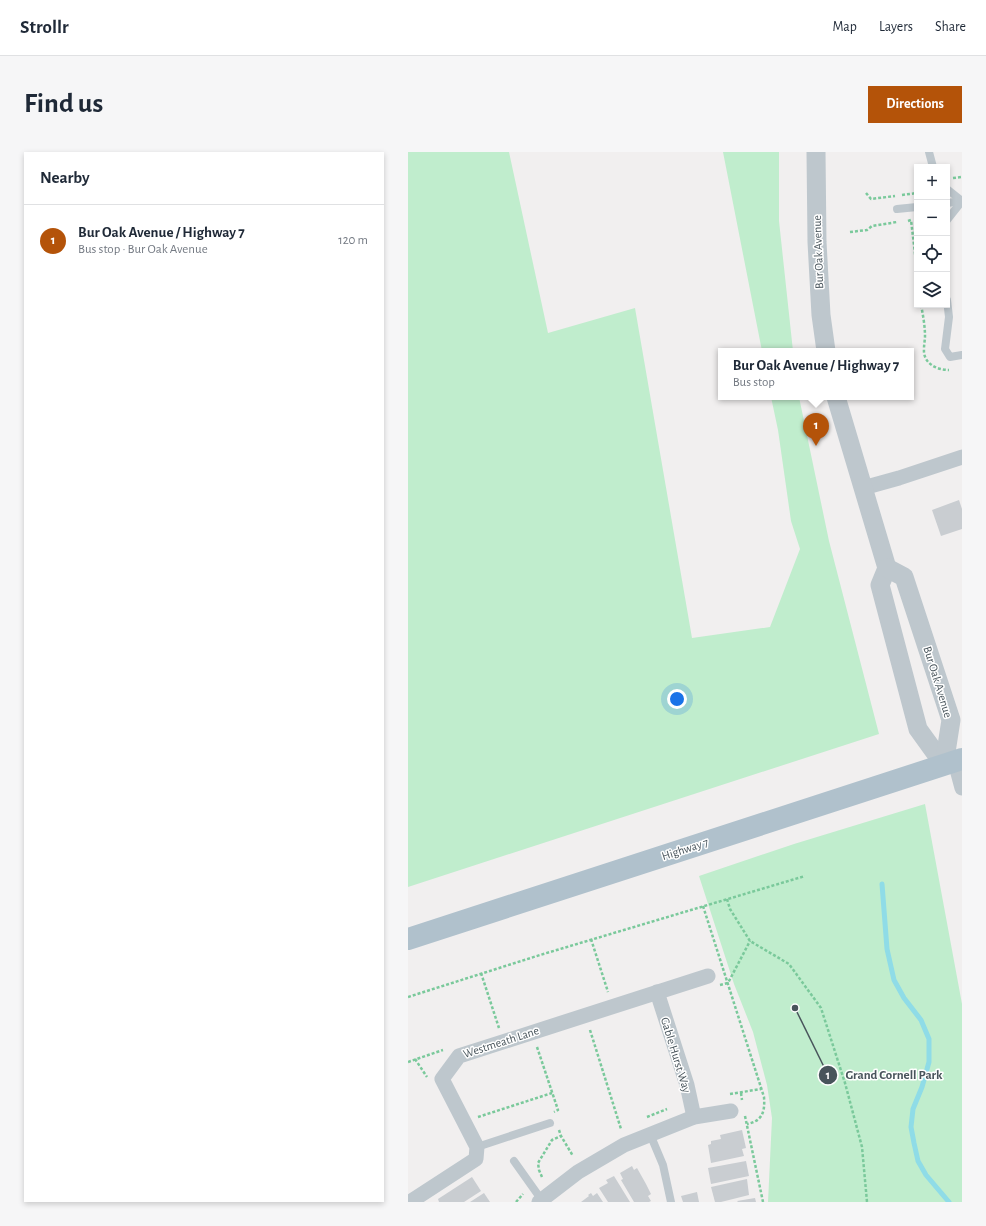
<!DOCTYPE html>
<meta charset="utf-8">
<style>
body{margin:0;font-family:"Alegreya Sans",sans-serif;background:#f6f6f7;color:#1f2937}
.controls{position:absolute;right:12px;top:12px;display:grid;overflow:hidden;border-radius:0px;box-shadow:0 2px 6px #0003}
.controls button{width:36px;height:36px;display:grid;place-items:center;padding:0;border:0;border-bottom:1px solid #e0e1e3;background:#fff;color:#1f2937;font:20px sans-serif}
.you{position:absolute;left:269px;top:547px;width:14px;height:14px;margin:-10px;border:3px solid #fff;border-radius:50%;background:#1a73e8;box-shadow:0 0 0 6px #1a73e833}
.badge{display:grid;place-items:center;width:26px;height:26px;border-radius:50%;background:#b45309;color:#fff;font-size:13px;font-weight:700}
.pin{position:absolute;translate:-50% -33px;filter:drop-shadow(0 1px 2px #0008)}
.pin::after{content:'';position:absolute;top:21px;width:14px;height:12px;background:inherit;clip-path:polygon(0 0,100% 0,50% 100%)}
.popup{position:absolute;left:310px;top:196px;width:196px;height:52px;box-sizing:border-box;display:grid;place-content:center;border-radius:0px;background:#fff;filter:drop-shadow(0 1px 3px #0005);font-size:13px;white-space:nowrap;color:#747a83}
.popup b{font-size:15px;color:#1f2937}
.popup::after{content:'';position:absolute;left:50%;top:100%;margin-left:-8px;border:8px solid transparent;border-top-color:#fff}
.list{margin:0;padding:0;list-style:none}
h2{display:flex;justify-content:space-between;align-items:center;height:52px;margin:0;padding:0 16px;font-size:17px}
h2 small{font-size:13px;font-weight:400;color:#747a83}
.list li{display:grid;grid-template-columns:26px 1fr auto;gap:12px;align-items:center;box-sizing:border-box;height:72px;padding:0 16px;border-top:1px solid #e0e1e3}
.list b{display:block;font-size:15px;white-space:nowrap}
.list p{margin:0;font-size:13px;white-space:nowrap;color:#747a83}
.list em{font-size:13px;font-style:normal;color:#747a83}
.icon{flex:none;width:22px;height:22px;fill:none;stroke:currentColor;stroke-width:2;stroke-linecap:round;stroke-linejoin:round}
.map{position:relative;flex:none;width:554px;height:1050px;overflow:hidden;border-radius:0px}
header{display:flex;align-items:center;gap:24px;box-sizing:border-box;height:56px;padding:0 20px;background:#fff;border-bottom:1px solid #e0e1e3}
header strong{font-size:19px}
nav{display:flex;gap:22px;margin-inline-start:auto;font-size:14px}
.intro{display:flex;align-items:center;justify-content:space-between;box-sizing:border-box;height:96px;padding:0 24px}
h1{margin:0;font-size:28px}
.button{padding:10px 18px;border-radius:0px;background:#b45309;color:#fff;font-size:14px;font-weight:700}
main{display:flex;gap:24px;padding:0 24px}
aside{flex:1;background:#fff;border-radius:0px;box-shadow:0 2px 6px #0003}
.map>svg:first-child{display:block}
.green{fill:#c0edcd}
.lines{fill:none;stroke-linecap:round;stroke-linejoin:round}
.stream{stroke:#8fdce7;stroke-width:5}
.building{fill:#c9cdd1}
.path{stroke:#7ac99b;stroke-width:2.5;stroke-dasharray:3 2;stroke-linecap:butt}
.service{stroke:#bec7cd;stroke-width:8}
.minor{stroke:#bec7cd;stroke-width:15}
.tertiary{stroke:#bec7cd;stroke-width:19}
.primary{stroke:#b0c1cc;stroke-width:22}
.labels{text-anchor:middle;dominant-baseline:central;stroke-width:3;stroke-linejoin:round;paint-order:stroke}
.street-label{font-size:12px;fill:#48545b;stroke:#fff}
.leader{fill:none;stroke:#48545b;stroke-width:1.5}
.callout-dot{fill:#48545b;stroke:#fff;stroke-width:1.5}
.mark-label{font-size:12px;text-anchor:middle;font-weight:bold;fill:#fff}
.callout-label{font-size:13px;text-anchor:middle;font-weight:bold;fill:#48545b;stroke:#fff;stroke-width:3;stroke-linejoin:round;paint-order:stroke}
</style>
<header>
<strong>Strollr</strong>
<nav><a>Map</a><a>Layers</a><a>Share</a></nav>
</header>
<div class="intro"><h1>Find us</h1><a class="button">Directions</a></div>
<main>
<aside>
<h2>Nearby<small></small></h2>
<ul class="list">
<li><span class="badge">1</span><div><b>Bur Oak Avenue / Highway 7</b><p>Bus stop · Bur Oak Avenue</p></div><em>120 m</em></li>
</ul>
</aside>
<div class="map">
<svg width="554" height="1050" viewBox="0 0 554 1050">
<rect width="100%" height="100%" fill="#f1efef"/>
<g class="green">
<polygon points="0,0 101,0 140,181 227,156 284,486 362,475 392,397 383,369 370,278 363,245 391,245 421,389 471,582 0,735"/>
<polygon points="315,0 371,0 371,69 385,199 354,199"/>
<polygon points="517,652 554,852 554,1050 360,1050 364,966 359,933 345,880 326,832 291,724 386,692"/>
</g>
<g class="lines">
<polyline class="stream" points="474,732 479,797 486,828 496,846 513,868 521,887 521,910 514,935 505,957 503,975 506,991 510,1009 518,1023 541,1050"/>
</g>
<g class="building">
<polygon points="551,348 554,357 554,377 533,384 524,358"/>
<polygon points="334,978 338,996 334,997 336,1004 303,1011 300,993 303,992 303,989 313,987 312,983"/>
<polygon points="338,1009 341,1024 303,1032 300,1016"/>
<polygon points="224,1014 226,1018 229,1016 238,1032 243,1042 240,1044 243,1049 241,1050 226,1050 213,1028 215,1027 212,1021"/>
<polygon points="206,1024 222,1050 200,1050 191,1036 200,1031 198,1028"/>
<polygon points="64,1025 73,1039 56,1050 31,1050 30,1047"/>
<polygon points="339,1027 341,1043 313,1050 307,1050 303,1035"/>
<polygon points="289,1040 291,1050 275,1050 273,1044"/>
<polygon points="76,1041 82,1050 62,1050"/>
<polygon points="183,1041 185,1044 189,1041 195,1050 173,1050 181,1044 180,1043"/>
<polygon points="347,1046 348,1050 330,1050 329,1049"/>
</g>
<g class="lines">
<g class="path">
<polyline points="545,26 554,25"/>
<polyline points="458,41 463,47 487,44"/>
<polyline points="494,43 509,41"/>
<polyline points="500,69 503,68 509,118"/>
<polyline points="442,80 459,78 464,74 489,70"/>
<path d="M 513,153 C 515,163 517,174 517,184 C 517,188 516,192 516,197 C 515,211 528,218 541,218"/>
<polyline points="319,747 322,757 342,789 381,812 413,856 437,931 454,995 459,1050"/>
<path d="M 295,754 L 356,945 C 357,959 355,969 339,972"/>
<polyline points="183,787 200,840"/>
<polyline points="73,821 91,876"/>
<polyline points="312,833 320,831 342,789"/>
<polyline points="0,845 132,803 397,724"/>
<polyline points="182,878 213,977"/>
<polyline points="129,895 150,958 146,960"/>
<polyline points="7,907 19,925"/>
<polyline points="0,910 35,898"/>
<polyline points="333,941 334,948"/>
<polyline points="322,942 353,937"/>
<polyline points="337,964 355,1050"/>
<polyline points="70,965 144,941"/>
<polyline points="239,965 259,957"/>
<polyline points="151,978 153,984 165,1004"/>
<polyline points="134,1025 131,1018 130,1011 144,988 153,984"/>
<polyline points="108,1050 115,1042"/>
</g>
<g class="service">
<polyline points="521,0 525,15"/>
<polyline points="539,37 554,49"/>
<polyline points="539,51 554,49"/>
<polyline points="489,57 509,55"/>
<polyline points="539,68 554,49"/>
<polyline points="539,148 541,165 537,197 542,205 554,203"/>
<polyline points="242,982 255,1013 263,1050"/>
<polyline points="69,995 142,971"/>
<polyline points="106,1009 133,1047"/>
</g>
<g class="minor">
<polyline points="455,336 491,326 554,305"/>
<polyline points="547,610 554,636"/>
<polyline points="249,840 279,933 286,965"/>
<polyline points="2,1050 68,1007 69,995 34,927 51,904 300,824"/>
<polyline points="131,1050 170,1020 216,993 286,965 323,959"/>
</g>
<g class="tertiary">
<polyline points="408,0 409,90 413,163 418,199"/>
<polyline points="428,245 479,416 472,433 510,577 536,613"/>
<polyline points="479,416 496,425 543,568 536,613"/>
</g>
<polyline class="primary" points="0,787 554,607"/>
</g>
<g class="labels">
<g class="street-label">
<text transform="translate(410 100) rotate(-92)">Bur Oak Avenue</text>
<text transform="translate(530 530) rotate(73)">Bur Oak Avenue</text>
<text transform="translate(277 697) rotate(-18)">Highway 7</text>
<text transform="translate(93 890) rotate(-18)">Westmeath Lane</text>
<text transform="translate(268 903) rotate(73)">Gable Hurst Way</text>
</g>
</g>
<path class="leader" d="M387 856L420 923"/>
<g class="callout-dot">
<circle cx="387" cy="856" r="4"/>
<circle cx="420" cy="923" r="10"/>
</g>
<g class="mark-label">
<text x="420" y="927">1</text>
</g>
<g class="callout-label">
<text x="486" y="927">Grand Cornell Park</text>
</g>
</svg>
<div class="controls">
<button>+</button>
<button>−</button>
<button><svg class="icon" aria-label="locate" viewBox="0 0 24 24"><circle cx="12" cy="12" r="6"/><path d="M12 2v4M12 18v4M2 12h4M18 12h4"/></svg></button>
<button><svg class="icon" aria-label="layers" viewBox="0 0 24 24"><path d="M12 4l9 5-9 5-9-5zM3 14l9 5 9-5"/></svg></button>
</div>
<div class="you"></div>
<div class="pin badge" style="left:408px;top:294px">1</div>
<div class="popup"><b>Bur Oak Avenue / Highway 7</b>Bus stop</div>
</div>
</main>
